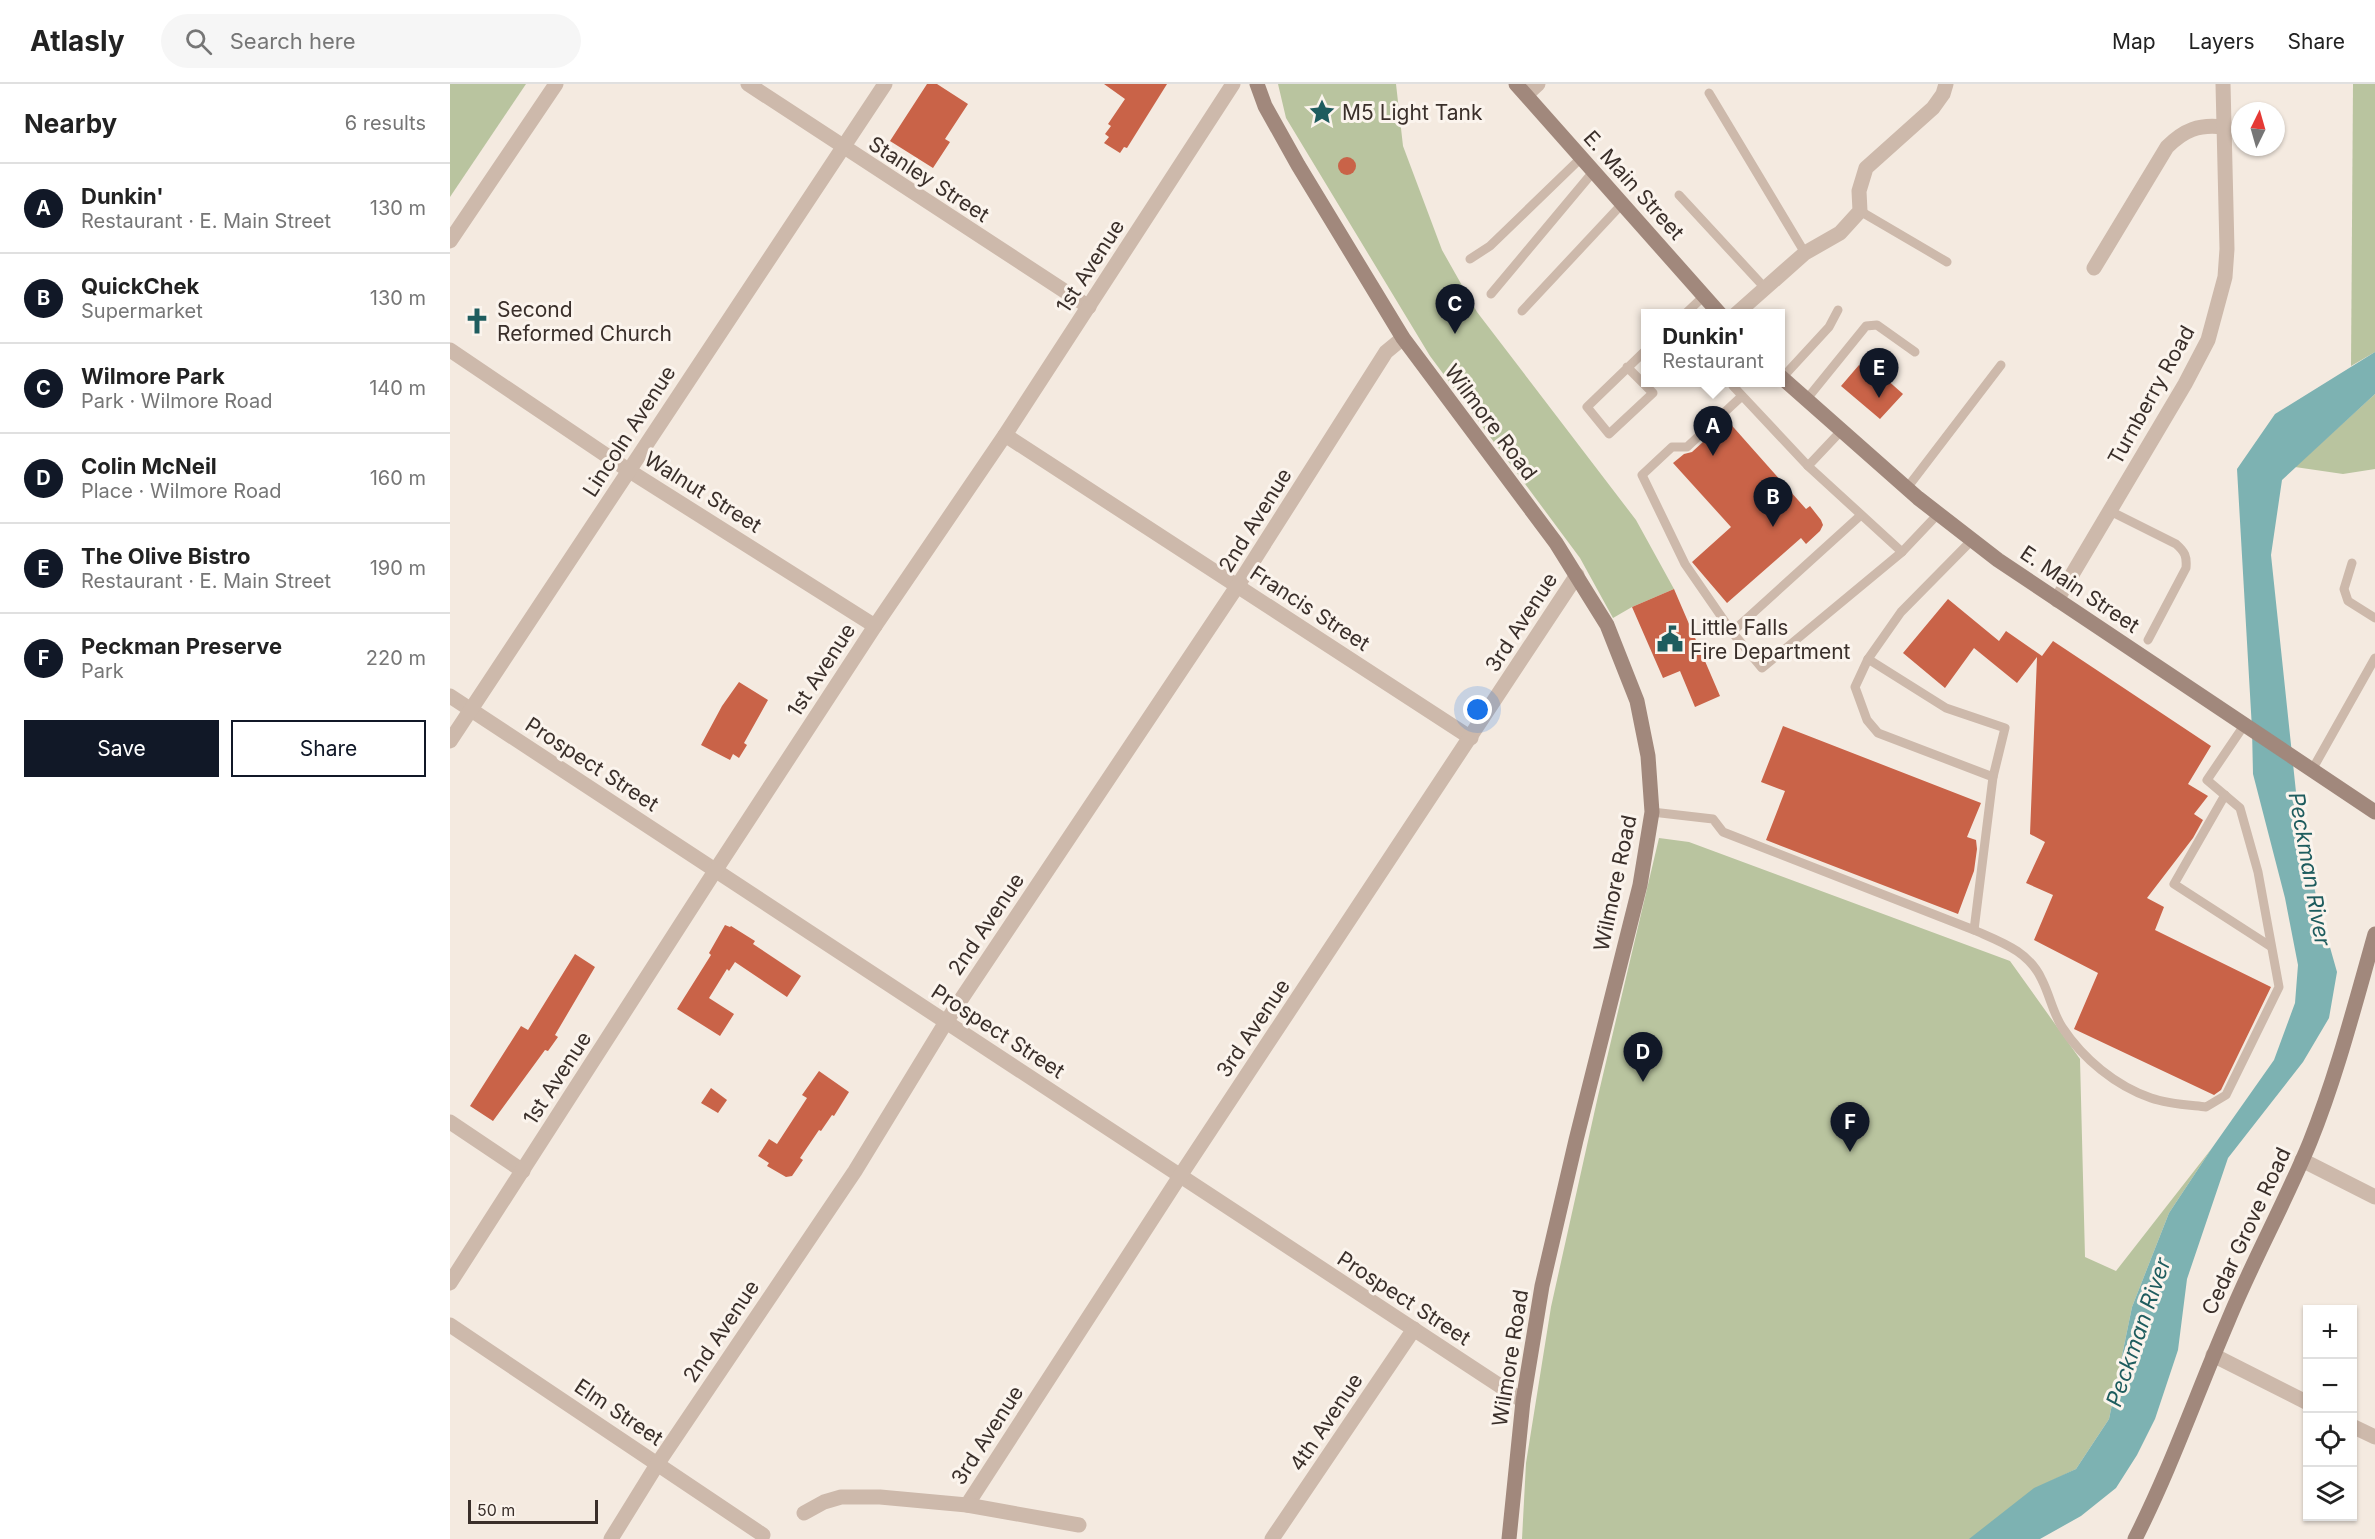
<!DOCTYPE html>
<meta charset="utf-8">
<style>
body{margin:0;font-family:Inter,sans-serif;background:#f6f6f6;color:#222}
.controls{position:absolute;right:18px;bottom:18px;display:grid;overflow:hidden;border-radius:0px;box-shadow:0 2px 4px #0004}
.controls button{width:54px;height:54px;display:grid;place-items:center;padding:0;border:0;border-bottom:2px solid #e0e0e0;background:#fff;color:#222;font:30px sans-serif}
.compass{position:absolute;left:1781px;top:18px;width:54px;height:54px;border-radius:50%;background:#fff;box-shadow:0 2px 4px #0004;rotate:5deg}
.scale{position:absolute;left:18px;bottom:15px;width:130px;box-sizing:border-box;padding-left:6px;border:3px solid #3a2f2a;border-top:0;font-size:16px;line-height:21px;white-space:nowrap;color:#3a2f2a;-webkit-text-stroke:4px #fbf4ed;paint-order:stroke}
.you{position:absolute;left:1028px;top:626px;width:21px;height:21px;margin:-15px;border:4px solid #fff;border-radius:50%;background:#1a73e8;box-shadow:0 0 0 9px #1a73e833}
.badge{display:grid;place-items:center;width:39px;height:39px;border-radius:50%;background:#111827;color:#fff;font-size:20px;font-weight:700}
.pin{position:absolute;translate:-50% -50px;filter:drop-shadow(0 2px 3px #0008)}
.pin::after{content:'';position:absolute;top:32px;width:21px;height:18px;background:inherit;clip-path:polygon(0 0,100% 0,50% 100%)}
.popup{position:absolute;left:1191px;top:225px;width:144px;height:78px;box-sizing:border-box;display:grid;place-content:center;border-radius:0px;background:#fff;filter:drop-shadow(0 2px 4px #0005);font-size:20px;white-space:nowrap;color:#767676}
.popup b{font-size:22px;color:#222}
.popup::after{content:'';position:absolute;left:50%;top:100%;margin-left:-12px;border:12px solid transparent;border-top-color:#fff}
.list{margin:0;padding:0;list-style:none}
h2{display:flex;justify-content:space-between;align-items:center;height:78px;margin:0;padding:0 24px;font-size:26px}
h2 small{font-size:20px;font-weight:400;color:#767676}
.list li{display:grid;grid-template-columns:39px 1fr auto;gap:18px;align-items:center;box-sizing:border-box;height:90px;padding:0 24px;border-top:2px solid #e0e0e0}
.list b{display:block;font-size:22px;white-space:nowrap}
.list p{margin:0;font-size:20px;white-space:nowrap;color:#767676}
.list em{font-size:20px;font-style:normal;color:#767676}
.actions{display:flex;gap:12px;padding:18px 24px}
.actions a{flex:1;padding:14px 0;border:2px solid #111827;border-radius:0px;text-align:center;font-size:21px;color:#111827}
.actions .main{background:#111827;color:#fff}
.icon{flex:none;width:33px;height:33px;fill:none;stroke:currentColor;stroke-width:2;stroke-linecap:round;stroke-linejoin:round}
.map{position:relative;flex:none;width:1925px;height:1455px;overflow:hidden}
header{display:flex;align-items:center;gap:36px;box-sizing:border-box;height:84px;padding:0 30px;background:#fff;border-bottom:2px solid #e0e0e0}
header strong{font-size:28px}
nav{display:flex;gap:33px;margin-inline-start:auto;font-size:21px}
.search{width:420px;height:54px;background:#f6f6f6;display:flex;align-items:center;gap:15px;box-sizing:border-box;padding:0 21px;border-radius:33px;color:#767676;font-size:22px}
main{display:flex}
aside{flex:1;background:#fff}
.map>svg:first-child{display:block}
.green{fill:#b9c49f}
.water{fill:#7db2b2}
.building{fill:#c96348}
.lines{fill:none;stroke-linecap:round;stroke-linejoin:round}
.lane{stroke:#cdb9ab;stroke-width:9}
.street{stroke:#cdb9ab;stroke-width:15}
.secondary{stroke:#a1887c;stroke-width:15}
.labels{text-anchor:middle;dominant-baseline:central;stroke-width:6;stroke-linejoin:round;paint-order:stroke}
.poi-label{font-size:21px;fill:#3a2f2a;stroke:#fbf4ed;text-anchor:start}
.street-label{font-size:21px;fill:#3a2f2a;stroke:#fbf4ed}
.water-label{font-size:22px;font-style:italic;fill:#1e5c5e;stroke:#fbf4ed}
</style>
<header>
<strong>Atlasly</strong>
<div class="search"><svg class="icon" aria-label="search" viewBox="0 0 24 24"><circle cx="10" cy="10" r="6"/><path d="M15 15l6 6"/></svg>Search here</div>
<nav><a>Map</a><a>Layers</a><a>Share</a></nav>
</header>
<main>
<aside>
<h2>Nearby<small>6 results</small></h2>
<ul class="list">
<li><span class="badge">A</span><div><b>Dunkin'</b><p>Restaurant · E. Main Street</p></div><em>130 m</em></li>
<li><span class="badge">B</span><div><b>QuickChek</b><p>Supermarket</p></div><em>130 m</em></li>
<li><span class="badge">C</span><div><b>Wilmore Park</b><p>Park · Wilmore Road</p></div><em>140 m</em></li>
<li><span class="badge">D</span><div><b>Colin McNeil</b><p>Place · Wilmore Road</p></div><em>160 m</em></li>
<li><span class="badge">E</span><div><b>The Olive Bistro</b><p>Restaurant · E. Main Street</p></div><em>190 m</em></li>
<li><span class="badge">F</span><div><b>Peckman Preserve</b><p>Park</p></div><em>220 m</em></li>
</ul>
<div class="actions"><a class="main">Save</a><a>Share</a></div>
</aside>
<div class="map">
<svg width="1925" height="1455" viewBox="0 0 1925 1455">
<rect width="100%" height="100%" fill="#f4eae0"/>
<g class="green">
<polygon points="0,0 76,0 0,113"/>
<polygon points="828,0 946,0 953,62 992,166 1027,228 1186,436 1224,505 1182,523 1163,534 1130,474 980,272 836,34"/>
<polygon points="1903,0 1925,0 1925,268 1901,282"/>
<polygon points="1925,310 1925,385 1893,390 1845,383"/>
<polygon points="1209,754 1239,758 1560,877 1630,975 1635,1173 1666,1187 1762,1064 1719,1129 1682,1223 1659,1335 1626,1385 1597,1399 1522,1455 1072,1455 1076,1379 1101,1223 1148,1012"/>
</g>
<polygon class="water" points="1925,268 1925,310 1832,396 1821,471 1848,727 1868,821 1887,888 1879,934 1853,978 1778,1074 1737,1195 1728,1266 1705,1335 1687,1371 1666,1404 1631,1432 1590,1455 1519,1455 1584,1404 1626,1385 1659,1335 1682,1223 1719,1129 1762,1064 1824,976 1845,919 1848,881 1835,814 1803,690 1802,645 1787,385 1825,330"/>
<g class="building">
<polygon points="477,0 487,0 518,20 495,55 500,58 483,84 440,57"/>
<polygon points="654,0 717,0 677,64 674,63 670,69 654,59 659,53 655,50 661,42 658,40 675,15"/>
<circle cx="897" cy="82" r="9"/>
<polygon points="1409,281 1422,291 1426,286 1453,310 1430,335 1391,302"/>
<polygon points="1277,336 1356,425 1360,422 1371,436 1373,441 1370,447 1356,460 1351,454 1277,519 1242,478 1281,443 1223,379 1234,370 1242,368"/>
<polygon points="1224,505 1270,612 1245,623 1230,587 1213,594 1182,523"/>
<polygon points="1498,515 1549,557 1556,547 1592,572 1603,557 1761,662 1738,700 1758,712 1744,730 1753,736 1743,754 1697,814 1714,823 1705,846 1821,903 1771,1006 1764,1011 1624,945 1648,889 1584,856 1603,811 1576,799 1595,758 1580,750 1587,573 1567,599 1524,564 1495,604 1453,569"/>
<polygon points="289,598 318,616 294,659 297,661 289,674 283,670 280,676 251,661 272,622"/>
<polygon points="1333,642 1531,719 1517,753 1526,756 1527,765 1524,787 1508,830 1316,756 1335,707 1311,698"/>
<polygon points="275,841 280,843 281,842 305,857 303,860 351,892 337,913 285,878 279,887 277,885 259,914 284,930 270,952 227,925 261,871 259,869"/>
<polygon points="125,870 145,883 105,951 108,953 98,967 95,966 43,1037 20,1022 71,942 78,946"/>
<polygon points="369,987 399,1008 384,1032 382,1031 371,1047 369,1046 350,1074 353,1076 342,1092 336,1093 317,1082 319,1079 308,1072 319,1055 327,1060 357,1014 352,1011"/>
<polygon points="261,1004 277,1016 268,1029 251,1019"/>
</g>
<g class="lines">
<g class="lane">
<polyline points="1259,9 1355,169"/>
<polyline points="1229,111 1315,204"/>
<polyline points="1410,127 1497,178"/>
<polyline points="1020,175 1040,162 1131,74"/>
<polyline points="1041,210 1143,88"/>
<polyline points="1072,227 1172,120"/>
<polyline points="1235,230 1254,212"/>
<polyline points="1177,283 1203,309 1159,350 1137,323 1196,266"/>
<polyline points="1332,294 1379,243 1388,226"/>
<polyline points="1286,298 1283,302 1358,382"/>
<polyline points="1292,312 1237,363 1222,363 1192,391 1235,480 1282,548 1312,584 1452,468"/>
<polyline points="1356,316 1416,242 1427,241 1465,268"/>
<polyline points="1391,347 1358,382 1452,468 1488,430"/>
<polyline points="1457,404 1551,281"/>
<path d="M 1660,427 L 1726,460 C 1735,468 1737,472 1736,484 L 1698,556"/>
<polyline points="1902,479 1894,505 1898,517 1925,534"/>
<polyline points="1282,548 1411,431"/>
<polyline points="1418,575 1496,624 1555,644 1543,693"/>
<polyline points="1862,686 1925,574"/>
<polyline points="1775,711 1724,800 1820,862"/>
<polyline points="1202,728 1263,735 1273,748 1524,846 1543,693 1428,649 1417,636 1405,603 1418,575 1451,528 1522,456"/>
<path d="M 1524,846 C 1551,858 1579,867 1592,896 C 1600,912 1603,929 1612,943 C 1633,975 1666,1002 1701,1014 C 1718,1020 1739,1021 1756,1023 L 1776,1011 L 1829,903 L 1808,788 L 1790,724 L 1757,696 L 1795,640"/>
</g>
<g class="street">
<polyline points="298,0 639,223"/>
<polyline points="1076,11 1088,0"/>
<polyline points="0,157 106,0"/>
<path d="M 1644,184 L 1717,63 C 1734,46 1749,40 1773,43"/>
<polyline points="1286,230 1355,169 1390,149 1410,127 1409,107 1416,84 1483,24 1493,10 1496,0"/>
<polyline points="0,266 178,386 425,542"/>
<polyline points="555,351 1021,654"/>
<polyline points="1607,516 1735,300 1758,256 1775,193 1777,165 1773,0"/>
<polyline points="0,612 1073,1317"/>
<polyline points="0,657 435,0"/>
<polyline points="0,1038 73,1087"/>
<polyline points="1852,1076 1925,1113"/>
<polyline points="0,1199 265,787 425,542 555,351 783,0"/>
<polyline points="0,1241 313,1451"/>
<polyline points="1763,1271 1858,1319"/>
<polyline points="1902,1342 1925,1353"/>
<polyline points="517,1421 730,1092 1127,491"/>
<polyline points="354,1429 374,1418 391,1413 430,1413 517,1421 629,1441"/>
<polyline points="161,1455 208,1379 405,1087 496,938 788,501 936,268 953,254"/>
<polyline points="822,1455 964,1245"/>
</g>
<g class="secondary">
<polyline points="807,0 815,22 848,81 953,254 1106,459 1157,541 1187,617 1198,672 1202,728 1190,801 1126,1056 1092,1202 1073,1317 1059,1455"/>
<polyline points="1066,0 1270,230"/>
<polyline points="1330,292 1468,414 1548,476 1925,728"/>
<path d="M 1685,1455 C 1721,1384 1747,1309 1778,1237 C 1803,1176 1835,1119 1860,1058 C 1887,991 1905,920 1925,850"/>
</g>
</g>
<defs>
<g id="sight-bare" transform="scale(2.07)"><path d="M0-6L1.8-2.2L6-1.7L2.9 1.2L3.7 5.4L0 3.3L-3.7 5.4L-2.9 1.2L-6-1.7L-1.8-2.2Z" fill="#1e5c5e" stroke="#fbf4ed" stroke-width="2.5" paint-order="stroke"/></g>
<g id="church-bare" transform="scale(2.07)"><path d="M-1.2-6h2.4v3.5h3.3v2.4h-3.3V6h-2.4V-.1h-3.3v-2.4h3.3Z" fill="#1e5c5e" stroke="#fbf4ed" stroke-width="2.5" paint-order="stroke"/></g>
<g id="civic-bare" transform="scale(2.07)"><path d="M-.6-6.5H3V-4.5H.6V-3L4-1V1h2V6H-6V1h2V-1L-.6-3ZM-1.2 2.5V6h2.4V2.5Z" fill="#1e5c5e" stroke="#fbf4ed" stroke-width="2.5" paint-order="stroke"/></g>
</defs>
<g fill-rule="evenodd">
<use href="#sight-bare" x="872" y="28"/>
<use href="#church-bare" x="27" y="237"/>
<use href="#civic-bare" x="1220" y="555"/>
</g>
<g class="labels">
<g class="poi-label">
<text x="892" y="28">M5 Light Tank</text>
<text x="47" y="225">Second<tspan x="47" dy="24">Reformed Church</tspan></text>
<text x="1240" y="543">Little Falls<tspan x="1240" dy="24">Fire Department</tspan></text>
</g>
<g class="street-label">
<text transform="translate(479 95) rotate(33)">Stanley Street</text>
<text transform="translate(1184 101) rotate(48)">E. Main Street</text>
<text transform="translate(640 182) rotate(-57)">1st Avenue</text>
<text transform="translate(1701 311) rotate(-61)">Turnberry Road</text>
<text transform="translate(1041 338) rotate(53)">Wilmore Road</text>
<text transform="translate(179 347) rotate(-57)">Lincoln Avenue</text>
<text transform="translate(253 408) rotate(32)">Walnut Street</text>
<text transform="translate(805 436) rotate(-58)">2nd Avenue</text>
<text transform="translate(1630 505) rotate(34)">E. Main Street</text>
<text transform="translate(860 524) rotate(33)">Francis Street</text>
<text transform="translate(1071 538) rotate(-57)">3rd Avenue</text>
<text transform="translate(371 586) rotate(-57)">1st Avenue</text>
<text transform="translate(142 680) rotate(33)">Prospect Street</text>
<text transform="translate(1165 799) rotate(-78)">Wilmore Road</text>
<text transform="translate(536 840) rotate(-56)">2nd Avenue</text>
<text transform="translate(803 944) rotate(-56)">3rd Avenue</text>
<text transform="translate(548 947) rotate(33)">Prospect Street</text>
<text transform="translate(107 994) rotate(-57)">1st Avenue</text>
<text transform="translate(1796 1147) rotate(-65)">Cedar Grove Road</text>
<text transform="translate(954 1214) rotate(33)">Prospect Street</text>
<text transform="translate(271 1247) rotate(-56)">2nd Avenue</text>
<text transform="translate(1060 1274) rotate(-81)">Wilmore Road</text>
<text transform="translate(169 1328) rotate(34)">Elm Street</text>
<text transform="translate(876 1338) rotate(-56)">4th Avenue</text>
<text transform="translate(537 1351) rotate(-57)">3rd Avenue</text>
</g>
<g class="water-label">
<text transform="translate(1860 785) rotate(80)">Peckman River</text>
<text transform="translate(1688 1248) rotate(-71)">Peckman River</text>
</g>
</g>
</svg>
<div class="controls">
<button>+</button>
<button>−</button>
<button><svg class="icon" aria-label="locate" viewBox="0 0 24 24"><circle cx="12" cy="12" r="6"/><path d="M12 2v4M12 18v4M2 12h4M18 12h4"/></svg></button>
<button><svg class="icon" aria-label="layers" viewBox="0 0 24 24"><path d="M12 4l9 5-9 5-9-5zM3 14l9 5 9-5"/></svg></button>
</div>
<svg class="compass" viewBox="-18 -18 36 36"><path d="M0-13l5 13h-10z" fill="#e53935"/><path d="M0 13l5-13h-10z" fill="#767676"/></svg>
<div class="scale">50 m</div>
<div class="you"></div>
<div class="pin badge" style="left:1263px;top:372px">A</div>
<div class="popup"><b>Dunkin'</b>Restaurant</div>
<div class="pin badge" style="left:1323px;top:443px">B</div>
<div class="pin badge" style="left:1005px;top:250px">C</div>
<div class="pin badge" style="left:1193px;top:998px">D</div>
<div class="pin badge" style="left:1429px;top:314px">E</div>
<div class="pin badge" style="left:1400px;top:1068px">F</div>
</div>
</main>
